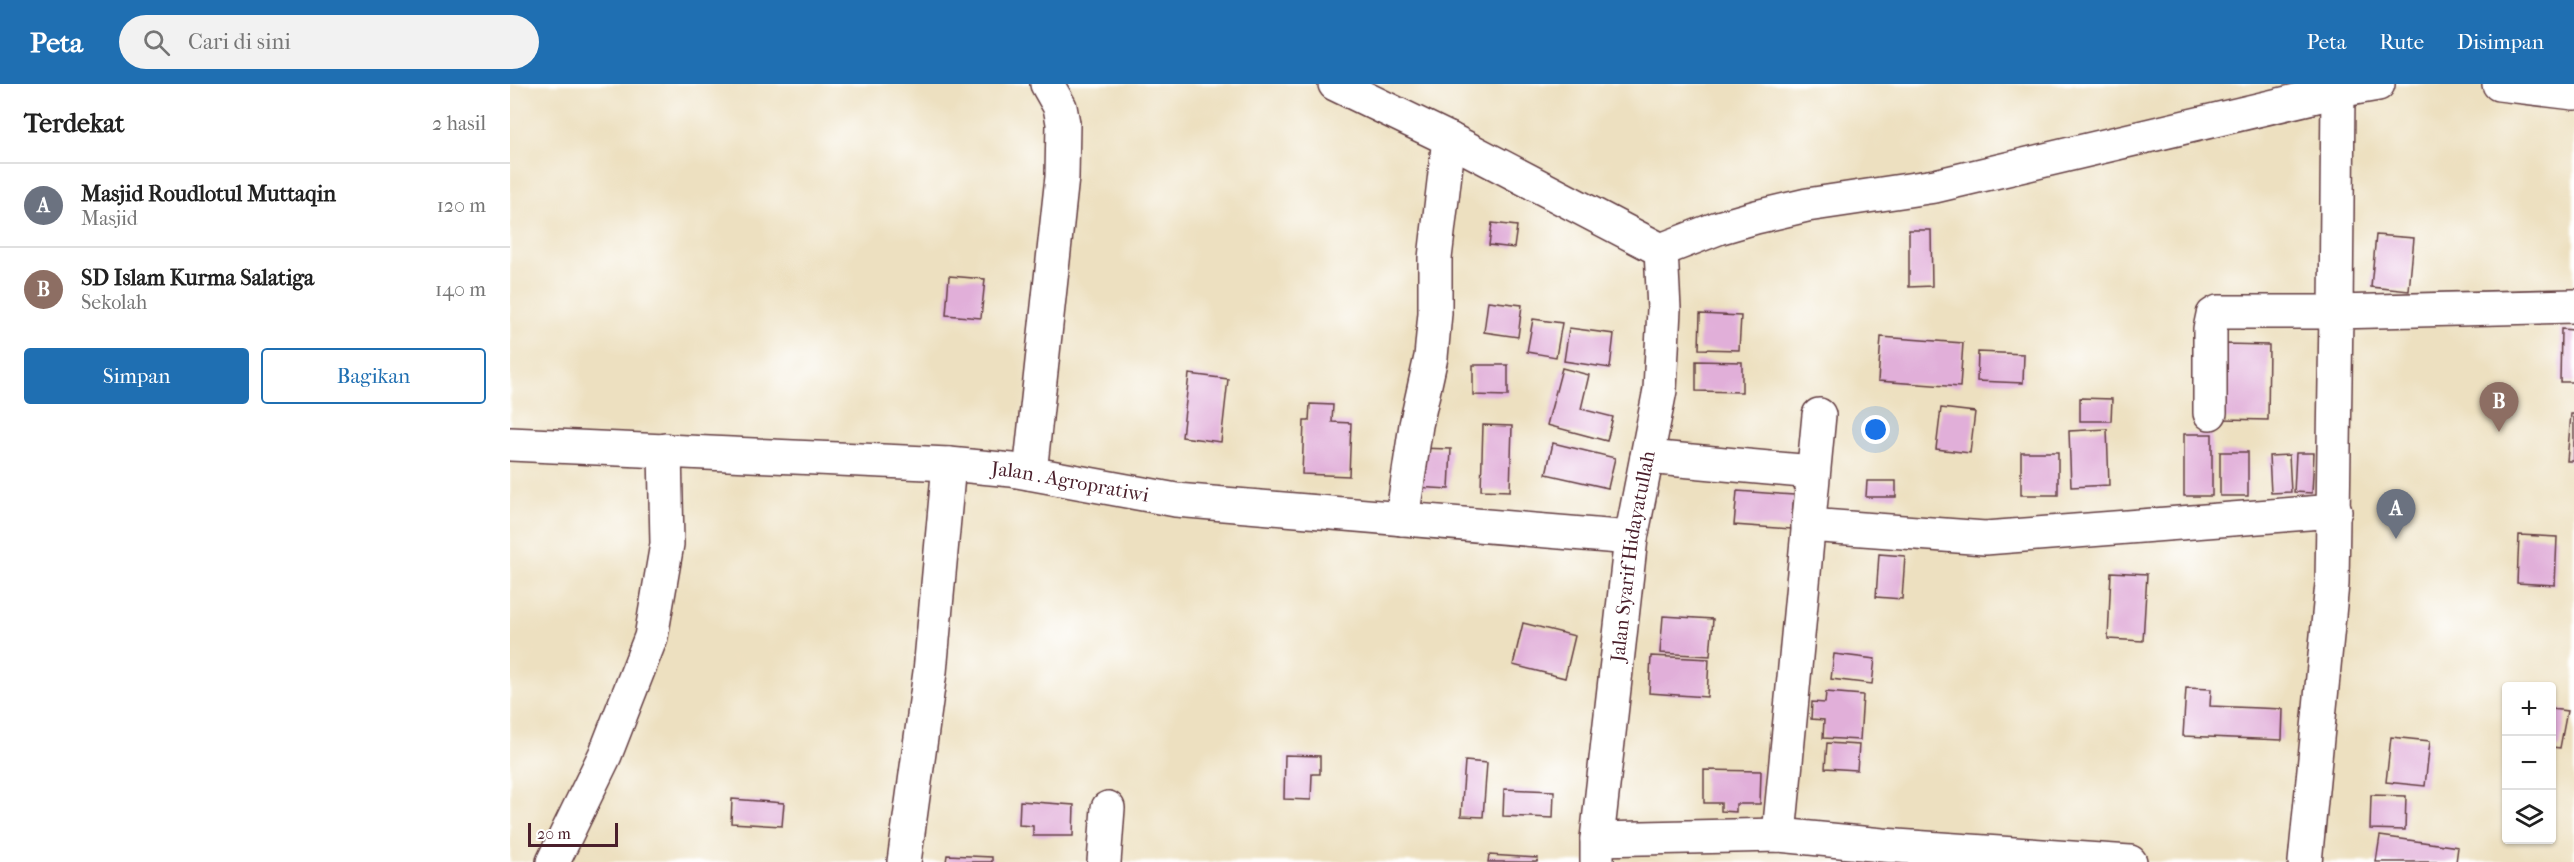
<!DOCTYPE html>
<html lang="id">
<meta charset="utf-8">
<style>
body{margin:0;font-family:"IM FELL French Canon",serif;background:#f2f2f2;color:#222}
.controls{position:absolute;right:18px;bottom:18px;display:grid;overflow:hidden;border-radius:6px;box-shadow:0 2px 4px #0004}
.controls button{width:54px;height:54px;display:grid;place-items:center;padding:0;border:0;border-bottom:2px solid #e0e0e0;background:#fff;color:#222;font:30px sans-serif}
.scale{position:absolute;left:18px;bottom:15px;width:90px;box-sizing:border-box;padding-left:6px;border:3px solid #4a1f2b;border-top:0;font-size:16px;line-height:21px;white-space:nowrap;color:#4a1f2b;-webkit-text-stroke:4px #fff;paint-order:stroke}
.you{position:absolute;left:1366px;top:346px;width:21px;height:21px;margin:-15px;border:4px solid #fff;border-radius:50%;background:#1a73e8;box-shadow:0 0 0 9px #1a73e833}
.badge{display:grid;place-items:center;width:39px;height:39px;border-radius:50%;background:#1f6fb2;color:#fff;font-size:20px;font-weight:700}
.pin{position:absolute;translate:-50% -50px;filter:drop-shadow(0 2px 3px #0008)}
.pin::after{content:'';position:absolute;top:32px;width:21px;height:18px;background:inherit;clip-path:polygon(0 0,100% 0,50% 100%)}
.list{margin:0;padding:0;list-style:none}
h2{display:flex;justify-content:space-between;align-items:center;height:78px;margin:0;padding:0 24px;font-size:26px}
h2 small{font-size:20px;font-weight:400;color:#767676}
.list li{display:grid;grid-template-columns:39px 1fr auto;gap:18px;align-items:center;box-sizing:border-box;height:84px;padding:0 24px;border-top:2px solid #e0e0e0}
.list b{display:block;font-size:22px;white-space:nowrap}
.list p{margin:0;font-size:20px;white-space:nowrap;color:#767676}
.list em{font-size:20px;font-style:normal;color:#767676}
.actions{display:flex;gap:12px;padding:18px 24px}
.actions a{flex:1;padding:14px 0;border:2px solid #1f6fb2;border-radius:6px;text-align:center;font-size:21px;color:#1f6fb2}
.actions .main{background:#1f6fb2;color:#fff}
.icon{flex:none;width:33px;height:33px;fill:none;stroke:currentColor;stroke-width:2;stroke-linecap:round;stroke-linejoin:round}
.map{position:relative;flex:none;width:2064px;height:778px;overflow:hidden}
header{display:flex;align-items:center;gap:36px;box-sizing:border-box;height:84px;padding:0 30px;background:#1f6fb2;color:#fff}
header strong{font-size:28px}
nav{display:flex;gap:33px;margin-inline-start:auto;font-size:21px}
.search{width:420px;height:54px;background:#f2f2f2;display:flex;align-items:center;gap:15px;box-sizing:border-box;padding:0 21px;border-radius:33px;color:#767676;font-size:22px}
main{display:flex}
aside{flex:1;background:#fff}
.map>svg:first-child{display:block}
.building{fill:#e1afd9}
.lines{fill:none;stroke-linecap:round;stroke-linejoin:round}
.minor-casing{stroke:#623c41;stroke-width:36}
.minor{stroke:#fff;stroke-width:33}
.labels{text-anchor:middle;dominant-baseline:central;stroke-width:6;stroke-linejoin:round;paint-order:stroke}
.street-label{font-size:20px;fill:#4a1f2b;stroke:#fff}
</style>
<header>
<strong>Peta</strong>
<div class="search"><svg class="icon" aria-label="search" viewBox="0 0 24 24"><circle cx="10" cy="10" r="6"/><path d="M15 15l6 6"/></svg>Cari di sini</div>
<nav><a>Peta</a><a>Rute</a><a>Disimpan</a></nav>
</header>
<main>
<aside>
<h2>Terdekat<small>2 hasil</small></h2>
<ul class="list">
<li><span class="badge" style="background:#6b7280">A</span><div><b>Masjid Roudlotul Muttaqin</b><p>Masjid</p></div><em>120 m</em></li>
<li><span class="badge" style="background:#8d6e63">B</span><div><b>SD Islam Kurma Salatiga</b><p>Sekolah</p></div><em>140 m</em></li>
</ul>
<div class="actions"><a class="main">Simpan</a><a>Bagikan</a></div>
</aside>
<div class="map">
<svg width="2064" height="778" viewBox="0 0 2064 778">
<rect width="100%" height="100%" fill="#fff"/>
<filter id="ink" filterUnits="userSpaceOnUse"><feTurbulence type="fractalNoise" baseFrequency=".0167" numOctaves="2"/><feDisplacementMap in="SourceGraphic" scale="12" xChannelSelector="R" yChannelSelector="G"/><feConvolveMatrix kernelMatrix="1 2 1 2 8 2 1 2 1" color-interpolation-filters="sRGB"/></filter>
<filter id="wash" filterUnits="userSpaceOnUse"><feTurbulence type="fractalNoise" baseFrequency=".008" numOctaves="4" result="noise"/><feDisplacementMap in="SourceGraphic" scale="24" xChannelSelector="R" yChannelSelector="G"/><feGaussianBlur stdDeviation="1.35" result="paint"/><feColorMatrix in="noise" values="0 0 0 0 0 0 0 0 0 0 0 0 0 0 0 0 0 1.4 0 .05"/><feComposite in="paint" operator="in"/></filter>
<g filter="url(#wash)">
<rect width="100%" height="100%" fill="#ede0c0"/>
<g id="blocks">
<g class="building">
<polygon points="982,139 1007,142 1004,164 979,161"/>
<polygon points="1399,146 1421,146 1422,202 1399,203"/>
<polygon points="1866,151 1904,154 1899,207 1861,203"/>
<polygon points="439,192 475,195 471,234 436,231"/>
<polygon points="978,217 1012,221 1008,253 974,248"/>
<polygon points="1190,230 1231,232 1229,266 1189,265"/>
<polygon points="1023,235 1052,239 1046,273 1017,268"/>
<polygon points="1059,244 1104,250 1100,284 1054,277"/>
<polygon points="2051,245 2064,246 2064,298 2050,298"/>
<polygon points="1371,253 1453,259 1450,303 1368,297"/>
<polygon points="1714,260 1759,261 1758,336 1713,335"/>
<polygon points="1468,268 1514,270 1513,299 1467,297"/>
<polygon points="1186,277 1232,278 1232,308 1186,307"/>
<polygon points="963,281 998,281 998,312 963,311"/>
<polygon points="1052,284 1079,291 1071,325 1103,333 1097,357 1037,341"/>
<polygon points="679,290 718,295 711,358 672,353"/>
<polygon points="1570,314 1602,315 1601,337 1570,337"/>
<polygon points="800,320 823,321 822,338 841,339 839,392 792,390 794,337 799,337"/>
<polygon points="1431,324 1465,328 1460,369 1426,365"/>
<polygon points="2061,330 2064,330 2064,377 2057,377"/>
<polygon points="973,341 1002,342 1000,407 971,406"/>
<polygon points="1597,345 1599,401 1561,403 1559,347"/>
<rect x="1674" y="350" width="28" height="62"/>
<polygon points="1043,359 1105,374 1098,404 1036,390"/>
<polygon points="907,364 941,365 939,405 905,403"/>
<rect x="1511" y="368" width="37" height="43"/>
<rect x="1710" y="368" width="28" height="44"/>
<polygon points="1786,369 1804,369 1802,409 1784,408"/>
<polygon points="1779,371 1781,408 1761,409 1759,372"/>
<polygon points="1357,397 1386,397 1386,413 1356,413"/>
<polygon points="1227,407 1284,411 1281,445 1224,441"/>
<polygon points="2009,451 2047,453 2045,501 2007,499"/>
<polygon points="1369,470 1395,472 1392,515 1366,513"/>
<polygon points="1601,488 1637,490 1633,557 1598,555"/>
<polygon points="1153,532 1203,535 1200,572 1150,569"/>
<polygon points="1013,539 1065,552 1055,594 1003,581"/>
<polygon points="1324,570 1365,575 1362,600 1321,595"/>
<polygon points="1141,572 1199,575 1197,613 1139,609"/>
<polygon points="1676,604 1701,605 1700,622 1773,625 1772,656 1673,652"/>
<polygon points="1316,608 1353,611 1350,656 1313,654 1314,636 1301,635 1302,618 1315,619"/>
<polygon points="2042,625 2057,627 2050,664 2042,663"/>
<polygon points="1881,653 1920,657 1915,702 1876,698"/>
<polygon points="1317,659 1349,661 1347,686 1315,684"/>
<polygon points="775,671 810,672 810,690 802,690 801,716 774,715"/>
<polygon points="955,677 977,679 973,733 951,732"/>
<polygon points="1194,686 1251,687 1250,720 1226,720 1226,728 1211,727 1211,719 1194,719"/>
<polygon points="994,705 1044,707 1043,734 993,732"/>
<polygon points="1861,711 1896,712 1895,746 1860,745"/>
<polygon points="222,715 274,719 272,742 221,739"/>
<polygon points="510,717 564,721 563,752 523,752 523,742 509,741"/>
<polygon points="1870,752 1948,763 1946,778 1866,778"/>
<polygon points="437,771 482,773 482,778 436,778"/>
<polygon points="979,771 1028,774 1027,778 978,778"/>
</g>
</g>
</g>
<g filter="url(#ink)">
<use href="#blocks" fill-opacity="0" stroke="#623c41" stroke-width="1.5"/>
<g class="lines">
<g class="minor-casing">
<g id="minor">
<polyline points="825,0 939,55 1151,166 1208,144 1246,133 1297,121 1425,102 1828,7 1868,0"/>
<polyline points="1989,0 2064,9"/>
<polyline points="1700,329 1700,245 1703,231 1708,228 1826,228 1828,7"/>
<path id="s1" d="M 0,360 L 439,380 L 502,386 L 666,416 L 1121,454"/>
<polyline points="1137,373 1303,388"/>
<polyline points="520,389 552,93 553,39 550,23 537,0"/>
<polyline points="892,435 906,341 921,273 925,229 925,174 939,55"/>
<polyline points="1298,441 1475,454 1825,427"/>
<polyline points="1269,751 1309,331"/>
<polyline points="1087,755 1269,751 1372,761 1620,778"/>
<polyline points="43,778 95,671 141,553 157,460 155,366"/>
<polyline points="394,778 420,588 439,380"/>
<polyline points="594,778 598,724"/>
<path id="s2" d="M 1087,778 L 1087,755 L 1121,454 L 1150,306 L 1154,225 L 1151,166"/>
<polyline points="1795,778 1822,500 1826,228 2064,222"/>
</g>
</g>
<use href="#minor" class="minor"/>
</g>
</g>
<g class="labels">
<g class="street-label">
<text stroke="none"><textPath href="#s1" startOffset="562">Jalan . Agropratiwi</textPath></text>
<text stroke="none"><textPath href="#s2" startOffset="308">Jalan Syarif Hidayatullah</textPath></text>
</g>
</g>
</svg>
<div class="controls">
<button>+</button>
<button>−</button>
<button><svg class="icon" aria-label="layers" viewBox="0 0 24 24"><path d="M12 4l9 5-9 5-9-5zM3 14l9 5 9-5"/></svg></button>
</div>
<div class="scale">20 m</div>
<div class="you"></div>
<div class="pin badge" style="left:1886px;top:455px;background:#6b7280">A</div>
<div class="pin badge" style="left:1989px;top:348px;background:#8d6e63">B</div>
</div>
</main>
